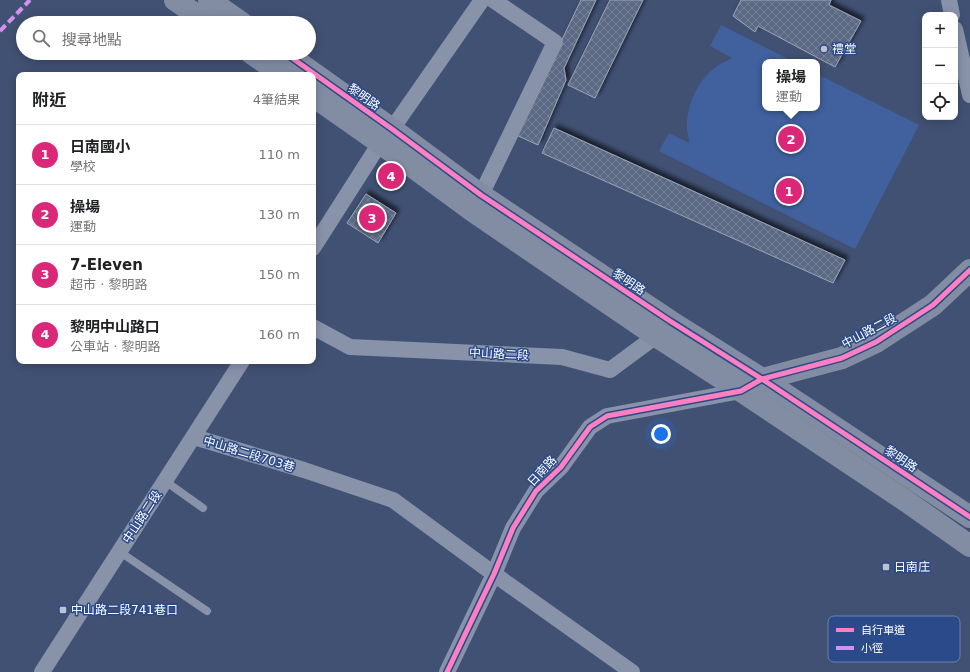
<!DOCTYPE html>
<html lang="zh-TW">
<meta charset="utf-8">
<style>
body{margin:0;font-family:"DejaVu Sans","Noto Sans TC",sans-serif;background:#f6f6f6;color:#202124}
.controls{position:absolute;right:12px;top:12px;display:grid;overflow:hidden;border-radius:8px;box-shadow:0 2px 10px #0003}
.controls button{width:36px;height:36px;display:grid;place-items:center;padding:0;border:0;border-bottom:1px solid #e0e0e0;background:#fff;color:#202124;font:20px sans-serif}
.you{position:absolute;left:661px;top:434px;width:14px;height:14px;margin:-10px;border:3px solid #fff;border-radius:50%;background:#1a73e8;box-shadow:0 0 0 6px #1a73e833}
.badge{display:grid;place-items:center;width:26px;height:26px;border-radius:50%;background:#db2777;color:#fff;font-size:13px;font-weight:700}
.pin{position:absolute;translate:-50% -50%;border:2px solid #fff;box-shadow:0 1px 4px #0006}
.popup{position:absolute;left:762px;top:59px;width:58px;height:52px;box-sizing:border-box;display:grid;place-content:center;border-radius:8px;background:#fff;filter:drop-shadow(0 1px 3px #0005);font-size:13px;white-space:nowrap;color:#757577}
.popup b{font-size:15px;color:#202124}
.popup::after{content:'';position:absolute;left:50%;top:100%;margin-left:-8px;border:8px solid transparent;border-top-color:#fff}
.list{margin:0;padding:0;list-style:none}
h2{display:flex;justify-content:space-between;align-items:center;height:52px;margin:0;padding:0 16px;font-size:17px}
h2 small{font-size:13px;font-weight:400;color:#757577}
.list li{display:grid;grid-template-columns:26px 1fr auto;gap:12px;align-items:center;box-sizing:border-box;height:60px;padding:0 16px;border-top:1px solid #e0e0e0}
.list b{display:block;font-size:15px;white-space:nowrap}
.list p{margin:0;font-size:13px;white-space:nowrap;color:#757577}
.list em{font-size:13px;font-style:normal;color:#757577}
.icon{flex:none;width:22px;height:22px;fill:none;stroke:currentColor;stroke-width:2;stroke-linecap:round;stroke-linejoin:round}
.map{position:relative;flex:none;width:970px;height:672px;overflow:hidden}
.search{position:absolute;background:#fff;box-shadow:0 2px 10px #0003;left:16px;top:16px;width:300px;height:44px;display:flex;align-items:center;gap:10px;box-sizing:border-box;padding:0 14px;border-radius:22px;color:#757577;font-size:15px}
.panel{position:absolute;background:#fff;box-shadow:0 2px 10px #0003;left:16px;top:72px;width:300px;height:292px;border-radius:8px}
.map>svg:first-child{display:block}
.grass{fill:#40619e}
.building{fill:url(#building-cross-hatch);stroke:#9ba4b7;filter:url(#shadow)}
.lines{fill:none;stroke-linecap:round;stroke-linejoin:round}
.lane{stroke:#8892a9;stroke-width:8}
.street{stroke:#8892a9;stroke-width:16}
.secondary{stroke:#828da4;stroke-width:22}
.quiet{stroke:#d193ec;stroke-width:4;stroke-dasharray:8 4;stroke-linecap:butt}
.cycleway-casing{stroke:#2b4a89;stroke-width:8}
.cycleway{stroke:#ff80c0;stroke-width:5}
.poi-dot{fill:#bcc2ce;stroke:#2b4a89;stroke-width:1.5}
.labels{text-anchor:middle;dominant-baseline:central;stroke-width:3;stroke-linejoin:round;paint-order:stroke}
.poi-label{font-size:12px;fill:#fff;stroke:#2b4a89;text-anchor:start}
.street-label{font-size:12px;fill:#fff;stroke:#2b4a89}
.key{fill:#2b4a89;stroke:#6b80ac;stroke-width:1}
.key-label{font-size:11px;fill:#fff}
</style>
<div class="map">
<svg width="970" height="672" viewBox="0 0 970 672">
<defs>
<pattern id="building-cross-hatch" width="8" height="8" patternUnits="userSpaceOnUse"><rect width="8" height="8" fill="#5b6984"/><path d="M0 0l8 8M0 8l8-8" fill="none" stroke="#748096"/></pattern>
<filter id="shadow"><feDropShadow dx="3.5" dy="-3.5" stdDeviation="2" flood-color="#0009"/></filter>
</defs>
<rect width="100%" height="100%" fill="#415173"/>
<path class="grass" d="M 721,25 L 794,62 L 765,62 L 765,108 L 817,108 L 817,74 L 919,125 L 855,249 L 659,151 L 669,133 L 689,143 C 689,139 688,134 687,130 C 686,109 695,85 711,71 C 717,65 725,62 732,58 L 710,46 Z"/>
<g class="building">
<polygon points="581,0 596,0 564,68 566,80 538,145 516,135"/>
<polygon points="610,0 643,0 595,98 568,85"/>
<polygon points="741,0 831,0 829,5 861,21 835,67 758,26 755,32 733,16"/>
<polygon points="554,128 845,260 833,283 542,153"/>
<polygon points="366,194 396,213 378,243 347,223"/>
</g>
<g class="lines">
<g class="lane">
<polyline points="165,481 203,508"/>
<polyline points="120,552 207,611"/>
</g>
<g class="street">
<polyline points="949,0 952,15"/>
<polyline points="955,29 970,95"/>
<polyline points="481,195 555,42 493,0"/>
<polyline points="313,248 380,143 392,129 482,0"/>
<polyline points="313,327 350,347 562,357 610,370 656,336 663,328"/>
<polyline points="194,437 304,470 393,500 494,574 632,672"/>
<polyline points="42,672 242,361"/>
<polyline points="447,672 494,574 513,528 536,491 561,467 590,427 607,416 741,391"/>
</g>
<g class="secondary">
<polyline points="175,0 208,23"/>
<polyline points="209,0 242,23"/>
<polyline points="251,53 283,75"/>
<polyline points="285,53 392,129 481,195 670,321 762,379 970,517"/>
<polyline points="313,96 380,143 474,212 656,336 741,391 906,501 970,546"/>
<polyline points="754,384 762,379 842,358 876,342 933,305 970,270"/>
</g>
<polyline class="quiet" points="0,31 30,0"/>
<g class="cycleway-casing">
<g id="cycleway">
<polyline points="285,53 392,129 481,195 670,321 762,379 970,517"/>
<polyline points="447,672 494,574 513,528 536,491 561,467 590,427 607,416 741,391 762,379 842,358 876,342 933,305 970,270"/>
</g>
</g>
<use href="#cycleway" class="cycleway"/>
</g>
<g class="poi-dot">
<circle cx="824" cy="49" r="4"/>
<rect x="882" y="563" width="8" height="8" rx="2"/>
<rect x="59" y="606" width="8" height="8" rx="2"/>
</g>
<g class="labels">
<g class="poi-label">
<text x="832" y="49">禮堂</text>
<text x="894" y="567">日南庄</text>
<text x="71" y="610">中山路二段741巷口</text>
</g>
<g class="street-label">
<text transform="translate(364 97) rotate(35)">黎明路</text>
<text transform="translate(629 282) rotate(34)">黎明路</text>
<text transform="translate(869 331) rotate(-28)">中山路二段</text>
<text transform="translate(499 354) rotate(3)">中山路二段</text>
<text transform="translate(249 454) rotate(17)">中山路二段703巷</text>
<text transform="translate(901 459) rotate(34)">黎明路</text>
<text transform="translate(542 471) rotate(-47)">日南路</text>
<text transform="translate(142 517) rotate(-57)">中山路二段</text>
</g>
</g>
<rect x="828" y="616" width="132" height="46" rx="6" class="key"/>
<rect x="836" y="628" width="18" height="4" fill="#ff80c0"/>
<rect x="836" y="646" width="18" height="4" fill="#d193ec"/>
<g class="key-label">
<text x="861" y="634">自行車道</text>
<text x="861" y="652">小徑</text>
</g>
</svg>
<div class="controls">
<button>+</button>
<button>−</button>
<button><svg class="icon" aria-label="locate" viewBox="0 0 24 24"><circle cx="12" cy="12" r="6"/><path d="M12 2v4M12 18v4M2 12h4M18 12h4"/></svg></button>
</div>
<div class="you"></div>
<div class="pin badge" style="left:789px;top:191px">1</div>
<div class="pin badge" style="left:791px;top:139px">2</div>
<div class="popup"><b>操場</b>運動</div>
<div class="pin badge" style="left:372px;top:218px">3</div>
<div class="pin badge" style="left:391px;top:176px">4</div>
<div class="search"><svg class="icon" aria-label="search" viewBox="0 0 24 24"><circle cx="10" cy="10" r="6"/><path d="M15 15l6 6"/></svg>搜尋地點</div>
<section class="panel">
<h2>附近<small>4筆結果</small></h2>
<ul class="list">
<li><span class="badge">1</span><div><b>日南國小</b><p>學校</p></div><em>110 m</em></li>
<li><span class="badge">2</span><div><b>操場</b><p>運動</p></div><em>130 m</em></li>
<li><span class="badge">3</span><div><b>7-Eleven</b><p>超市 · 黎明路</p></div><em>150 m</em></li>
<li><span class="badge">4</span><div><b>黎明中山路口</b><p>公車站 · 黎明路</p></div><em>160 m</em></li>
</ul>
</section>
</div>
